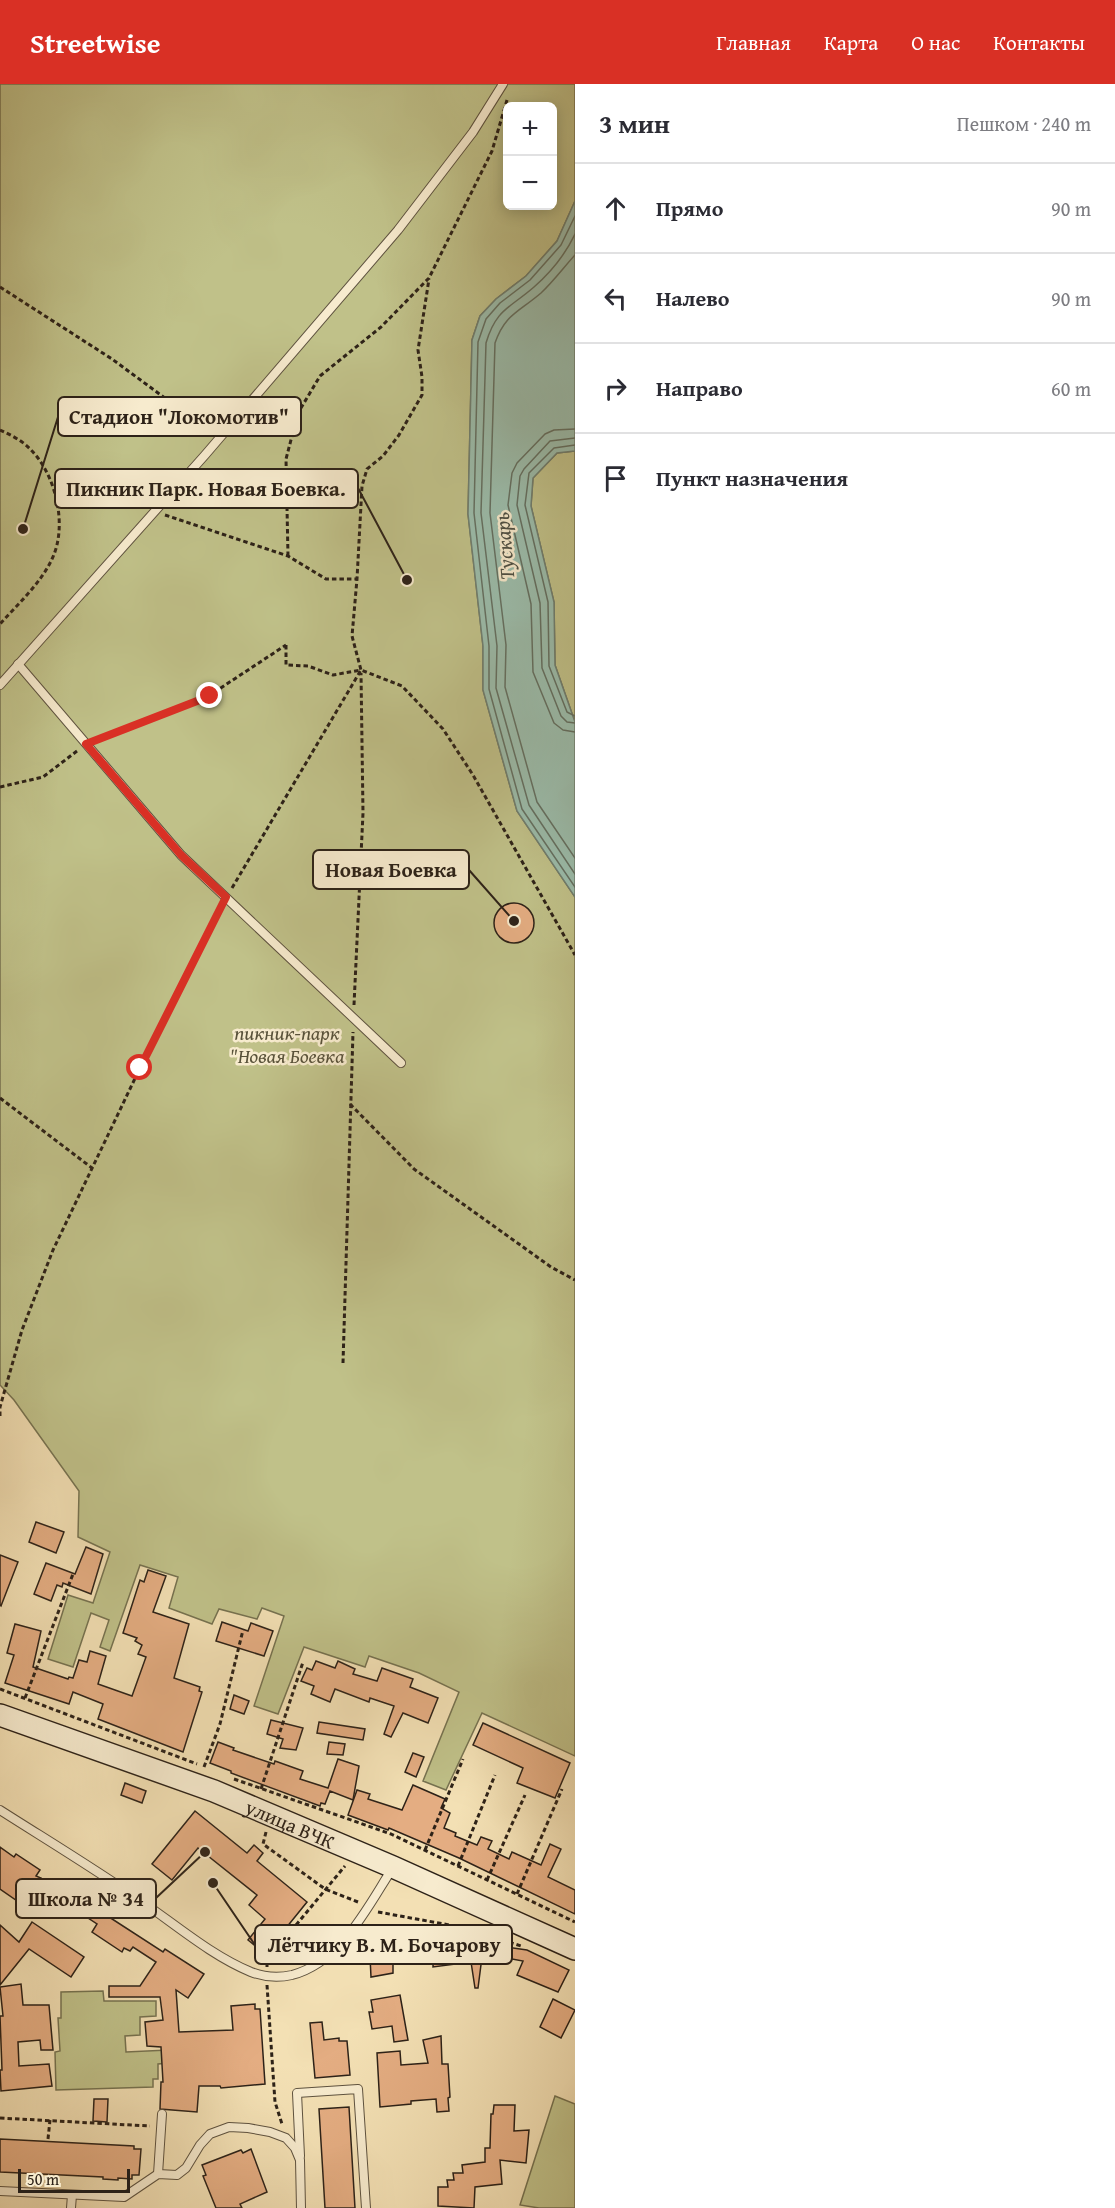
<!DOCTYPE html>
<html lang="ru">
<meta charset="utf-8">
<style>
body{margin:0;font-family:"Gentium Book Plus",serif;background:#f2f2f3;color:#2b2b33}
.controls{position:absolute;right:18px;top:18px;display:grid;overflow:hidden;border-radius:9px;box-shadow:0 3px 15px #0003}
.controls button{width:54px;height:54px;display:grid;place-items:center;padding:0;border:0;border-bottom:2px solid #e1e1e2;background:#fff;color:#2b2b33;font:30px sans-serif}
.scale{position:absolute;left:18px;bottom:15px;width:112px;box-sizing:border-box;padding-left:6px;border:3px solid #2d2218;border-top:0;font-size:16px;line-height:21px;white-space:nowrap;color:#2d2218;-webkit-text-stroke:4px #f7ebce;paint-order:stroke}
.stop{position:absolute;width:18px;height:18px;margin:-14px;border:4px solid #d93025;border-radius:50%;background:#fff}
.stop.end{background:#d93025;border-color:#fff;box-shadow:0 2px 6px #0008}
.list{margin:0;padding:0;list-style:none}
h2{display:flex;justify-content:space-between;align-items:center;height:78px;margin:0;padding:0 24px;font-size:26px}
h2 small{font-size:20px;font-weight:400;color:#7c7c81}
.list li{display:grid;grid-template-columns:39px 1fr auto;gap:18px;align-items:center;box-sizing:border-box;height:90px;padding:0 24px;border-top:2px solid #e1e1e2}
.list b{display:block;font-size:22px;white-space:nowrap}
.list em{font-size:20px;font-style:normal;color:#7c7c81}
.icon{flex:none;width:33px;height:33px;fill:none;stroke:currentColor;stroke-width:2;stroke-linecap:round;stroke-linejoin:round}
.map{position:relative;flex:none;width:575px;height:2124px;overflow:hidden}
header{display:flex;align-items:center;gap:36px;box-sizing:border-box;height:84px;padding:0 30px;background:#d93025;color:#fff}
header strong{font-size:28px}
nav{display:flex;gap:33px;margin-inline-start:auto;font-size:21px}
main{display:flex}
aside{flex:1;background:#fff}
.map>svg:first-child{display:block}
.green{fill:#c0c189;stroke:#767250;stroke-width:1.5;fill-rule:evenodd}
.water{fill:#9bbdac;stroke:#6f7f71;stroke-width:1.5}
.lines{fill:none;stroke-linecap:round;stroke-linejoin:round}
.shore{stroke:#647062;stroke-width:1.5}
.building{fill:#e4ad82;stroke:#2d2218;stroke-width:1.5}
.lane-casing{stroke:#5e523f;stroke-width:10}
.secondary-casing{stroke:#2d2218;stroke-width:24}
.path{stroke:#2d2218;stroke-width:3;stroke-dasharray:4.5 3;stroke-linecap:butt}
.lane{stroke:#f7ebce;stroke-width:8}
.secondary{stroke:#f7ebce;stroke-width:21}
.route{stroke:#d93025;stroke-width:8}
.labels{text-anchor:middle;dominant-baseline:central;stroke-width:5;stroke-linejoin:round;paint-order:stroke}
.park-label{font-size:20px;font-style:italic;fill:#59523a;stroke:#f7ebce}
.street-label{font-size:20px;fill:#2d2218;stroke:#f7ebce}
.water-label{font-size:21px;font-style:italic;fill:#4e5044;stroke:#f7ebce}
.leader{fill:none;stroke:#2d2218;stroke-width:2}
.callout-dot{fill:#2d2218;stroke:#f7ebce;stroke-width:2}
.callout{fill:#f7ebce;stroke:#2d2218;stroke-width:2}
.callout-label{font-size:21px;text-anchor:middle;font-weight:bold;fill:#2d2218}
</style>
<header>
<strong>Streetwise</strong>
<nav><a>Главная</a><a>Карта</a><a>О нас</a><a>Контакты</a></nav>
</header>
<main>
<div class="map">
<svg width="575" height="2124" viewBox="0 0 575 2124">
<rect width="100%" height="100%" fill="#f3e0b4"/>
<filter id="stains"><feTurbulence type="fractalNoise" baseFrequency=".00333" numOctaves="4"/><feColorMatrix values="0 0 0 0 .2 0 0 0 0 .09 0 0 0 0 .02 0 0 0 .5 -.17"/></filter>
<radialGradient id="worn" r=".72"><stop offset=".6" stop-color="#630" stop-opacity="0"/><stop offset="1" stop-color="#630" stop-opacity=".3"/></radialGradient>
<g class="green">
<path d="M 0,0 L 575,0 L 575,117 L 557,157 L 526,192 L 496,215 L 480,232 L 472,256 L 468,430 L 483,562 L 483,606 L 517,727 L 575,813 L 575,1672 L 482,1629 L 446,1706 L 423,1697 L 459,1608 L 419,1589 L 369,1572 L 365,1583 L 304,1563 L 278,1630 L 254,1622 L 284,1532 L 262,1524 L 257,1535 L 219,1525 L 212,1540 L 169,1524 L 178,1493 L 140,1481 L 110,1567 L 100,1563 L 109,1536 L 91,1529 L 73,1583 L 48,1575 L 68,1511 L 93,1519 L 110,1468 L 78,1453 L 79,1407 L 14,1316 L 0,1301 ZM 508,22 L 552,22 L 552,122 L 508,122 Z"/>
<polygon points="575,367 575,638 555,581 554,518 531,422 533,394 557,369"/>
<polygon points="103,1907 104,1917 156,1917 156,1932 140,1933 140,1951 125,1952 126,1968 168,1966 169,1979 158,1980 158,1995 153,1995 153,2003 56,2006 55,1968 60,1967 58,1934 61,1934 61,1908"/>
<polygon points="555,2012 575,2020 575,2124 539,2124 520,2121"/>
</g>
<polygon class="water" points="575,117 575,367 557,369 533,394 531,422 554,518 555,581 575,638 575,813 517,727 483,606 483,562 468,430 472,256 480,232 496,215 526,192 557,157"/>
<g class="lines">
<g class="shore">
<polyline points="575,132 561,161 530,196 500,219 486,235 478,258 474,429 489,562 489,605 522,725 575,803"/>
<path d="M 575,150 C 566,169 550,189 534,203 C 510,224 496,225 486,259 L 481,429 L 497,562 L 496,604 L 529,721 L 575,790"/>
<path d="M 575,171 C 564,183 553,198 541,209 C 519,228 505,230 495,259 L 490,429 L 506,561 L 505,603 L 537,718 L 575,774"/>
<polyline points="575,345 554,346 545,350 517,379 512,389 508,421 531,520 533,588 554,639 563,646 575,648"/>
<polyline points="575,354 550,357 524,385 520,392 517,421 540,519 542,584 561,632 567,638 575,639"/>
<polyline points="575,361 554,364 529,389 525,421 548,518 549,582 567,628 575,632"/>
</g>
</g>
<g class="building">
<circle cx="514" cy="839" r="20"/>
<polygon points="36,1438 64,1448 56,1469 29,1458"/>
<polygon points="86,1463 103,1470 91,1510 63,1499 62,1503 57,1501 51,1517 34,1510 46,1479 75,1490"/>
<polygon points="0,1471 18,1478 1,1522 0,1521"/>
<polygon points="148,1486 166,1492 153,1528 189,1540 174,1594 200,1603 199,1607 202,1608 183,1668 98,1635 103,1620 73,1608 69,1620 5,1599 14,1571 7,1569 15,1540 41,1547 33,1583 68,1595 69,1593 73,1594 79,1576 87,1578 90,1567 106,1572 98,1600 132,1612 146,1573 138,1570 142,1561 135,1557 137,1554 123,1549 140,1496 144,1498"/>
<polygon points="222,1538 248,1547 251,1539 273,1547 264,1572 216,1557"/>
<polygon points="316,1577 335,1584 338,1577 355,1585 353,1590 377,1597 382,1584 413,1595 410,1603 438,1614 428,1639 403,1629 391,1653 384,1650 394,1622 370,1614 369,1618 335,1605 330,1618 311,1610 314,1602 301,1597 307,1584 312,1586"/>
<polygon points="234,1611 249,1617 244,1630 230,1625"/>
<polygon points="271,1636 303,1644 296,1666 280,1664 283,1655 267,1650"/>
<polygon points="319,1638 365,1645 363,1656 317,1649"/>
<polygon points="483,1639 570,1679 555,1714 517,1699 523,1684 473,1661"/>
<polygon points="218,1658 234,1664 233,1666 274,1680 275,1677 303,1687 300,1695 328,1704 338,1675 359,1682 353,1716 330,1707 325,1720 321,1719 320,1722 231,1689 231,1687 210,1679"/>
<polygon points="329,1658 345,1660 343,1671 327,1670"/>
<polygon points="413,1669 424,1673 416,1693 405,1688"/>
<polygon points="125,1699 146,1707 142,1719 121,1711"/>
<polygon points="413,1701 445,1715 441,1724 450,1729 444,1744 456,1749 455,1752 477,1761 481,1753 492,1757 488,1765 509,1775 512,1768 541,1781 550,1760 561,1765 548,1793 575,1806 575,1830 459,1774 389,1744 388,1746 348,1731 357,1706 370,1710 368,1715 402,1726"/>
<polygon points="195,1727 247,1769 254,1761 263,1769 257,1777 307,1818 265,1870 248,1856 265,1835 249,1821 257,1811 198,1764 172,1796 152,1780"/>
<polygon points="0,1763 14,1773 16,1770 40,1786 36,1792 41,1794 23,1821 0,1805"/>
<polygon points="89,1820 163,1868 165,1865 204,1890 188,1914 176,1906 179,1948 233,1946 231,1922 255,1920 255,1925 260,1925 265,2000 221,2004 220,2002 199,2002 197,2028 160,2025 161,1998 163,1998 161,1963 147,1962 145,1938 163,1936 160,1913 109,1913 109,1902 140,1902 156,1878 133,1863 130,1867 124,1864 122,1868 92,1848 97,1840 82,1830"/>
<polygon points="32,1838 84,1873 71,1893 29,1865 0,1901 0,1841 19,1858"/>
<polygon points="369,1852 393,1852 393,1889 371,1893"/>
<polygon points="434,1852 527,1866 569,1886 558,1908 517,1891 523,1877 486,1870 486,1874 482,1873 478,1904 475,1904 471,1878 433,1883"/>
<polygon points="21,1900 23,1921 49,1921 53,1966 41,1966 40,1956 18,1958 19,1982 49,1980 52,2002 1,2007 0,1986 2,1986 0,1932 3,1932 0,1903"/>
<polygon points="400,1911 408,1956 394,1958 392,1942 372,1945 369,1928 373,1928 371,1916"/>
<polygon points="553,1915 575,1926 561,1954 540,1943"/>
<polygon points="322,1938 324,1956 339,1954 339,1957 347,1957 350,1991 315,1994 310,1939"/>
<polygon points="441,1952 442,1980 448,1980 450,2013 448,2014 449,2027 437,2028 436,2015 411,2017 411,2020 380,2023 377,1969 400,1967 401,1981 428,1979 423,1956"/>
<polygon points="94,2015 108,2015 107,2038 93,2037"/>
<polygon points="494,2021 515,2021 514,2047 529,2046 526,2079 500,2076 502,2100 475,2103 474,2124 438,2122 438,2103 448,2103 447,2096 454,2096 453,2089 463,2089 462,2081 485,2078 485,2064 490,2064 491,2030 493,2030"/>
<polygon points="349,2023 355,2124 325,2124 319,2025"/>
<polygon points="0,2055 134,2062 134,2065 141,2065 139,2091 132,2091 132,2095 118,2094 118,2096 103,2095 103,2093 0,2088"/>
<polygon points="251,2065 267,2108 240,2120 242,2124 216,2124 203,2092 206,2091 202,2081 241,2066 243,2069"/>
</g>
<g class="lines">
<g class="lane-casing">
<g id="lane">
<polyline points="18,580 181,771 401,979"/>
<polyline points="0,601 205,371 398,146 473,48 503,0"/>
<path d="M 0,1726 C 47,1756 95,1785 141,1817 C 176,1841 212,1872 251,1888 C 264,1893 279,1894 292,1891 C 341,1878 367,1824 392,1785"/>
<polyline points="300,2072 297,2009 358,2005 366,2124"/>
<polyline points="158,2090 162,2030"/>
<polyline points="0,2107 124,2113 158,2090 177,2091 186,2084 200,2061 210,2050 229,2043 248,2044 270,2048 286,2054 295,2064 300,2076 301,2124"/>
<polyline points="71,2124 72,2111"/>
</g>
</g>
<g class="secondary-casing">
<g id="secondary">
<path id="s1" d="M 0,1631 L 214,1707 L 393,1783 L 575,1865"/>
</g>
</g>
<g class="path">
<polyline points="0,203 112,275 211,348"/>
<path d="M 0,346 C 11,351 23,357 31,366 C 56,391 68,442 52,475 C 41,499 18,520 0,540"/>
<polyline points="165,431 288,472 326,495 357,495"/>
<polyline points="288,472 286,375 298,329 320,292 381,243 429,194 492,67 507,16"/>
<polyline points="286,561 286,581 308,582 333,591 361,586 352,552 357,495 362,402 367,385 383,372 399,351 422,311 422,293 418,266 429,195"/>
<polyline points="96,656 210,611 286,561"/>
<polyline points="0,703 43,693 77,667"/>
<polyline points="232,804 361,586 402,602 443,645 473,691 575,871"/>
<polyline points="354,921 363,729 361,589"/>
<polyline points="0,1014 92,1084"/>
<polyline points="350,1020 414,1085 551,1183 575,1196"/>
<polyline points="343,1279 353,948"/>
<polyline points="0,1332 0,1323 22,1246 53,1166 140,984 221,823"/>
<polyline points="0,1605 197,1680"/>
<polyline points="25,1614 73,1490"/>
<polyline points="204,1683 220,1640 243,1546"/>
<polyline points="234,1695 391,1750 575,1838"/>
<polyline points="261,1705 303,1578"/>
<polyline points="266,1748 263,1760 325,1805 358,1818"/>
<polyline points="425,1766 463,1675"/>
<polyline points="458,1782 495,1691"/>
<polyline points="487,1796 525,1711"/>
<polyline points="517,1810 562,1705"/>
<polyline points="378,1828 466,1844 521,1862"/>
<polyline points="267,1883 267,1876 345,1782"/>
<polyline points="267,1901 275,2018 282,2040"/>
<polyline points="0,2034 150,2042"/>
<polyline points="48,2055 50,2036"/>
</g>
<use href="#lane" class="lane"/>
<use href="#secondary" class="secondary"/>
</g>
<g class="lines">
<polyline class="route" points="140,984 226,813 181,771 86,660 210,612"/>
</g>
<g class="labels">
<g class="park-label">
<text x="287" y="948">пикник-парк<tspan x="287" dy="23">"Новая Боевка</tspan></text>
</g>
<g class="street-label">
<text stroke="none"><textPath href="#s1" startOffset="310">улица ВЧК</textPath></text>
</g>
<g class="water-label">
<text transform="translate(504 462) rotate(-95)">Тускарь</text>
</g>
</g>
<path class="leader" d="M23 445L58 333M407 496L358 404M514 837L469 786M205 1768L156 1814M213 1799L255 1861"/>
<g class="callout-dot">
<circle cx="23" cy="445" r="6"/>
<circle cx="407" cy="496" r="6"/>
<circle cx="514" cy="837" r="6"/>
<circle cx="205" cy="1768" r="6"/>
<circle cx="213" cy="1799" r="6"/>
</g>
<g class="callout">
<rect x="58" y="313" width="243" height="39" rx="6"/>
<rect x="55" y="385" width="303" height="39" rx="6"/>
<rect x="313" y="766" width="156" height="39" rx="6"/>
<rect x="16" y="1795" width="140" height="39" rx="6"/>
<rect x="255" y="1841" width="257" height="39" rx="6"/>
</g>
<g class="callout-label">
<text x="179" y="340">Стадион "Локомотив"</text>
<text x="206" y="412">Пикник Парк. Новая Боевка.</text>
<text x="391" y="793">Новая Боевка</text>
<text x="86" y="1822">Школа № 34</text>
<text x="384" y="1868">Лётчику В. М. Бочарову</text>
</g>
<rect width="100%" height="100%" filter="url(#stains)"/>
<rect width="100%" height="100%" fill="url(#worn)"/>
</svg>
<div class="controls">
<button>+</button>
<button>−</button>
</div>
<div class="scale">50 m</div>
<div class="stop" style="left:140px;top:984px"></div>
<div class="stop end" style="left:210px;top:612px"></div>
</div>
<aside>
<h2>3 мин<small>Пешком · 240 m</small></h2>
<ul class="list">
<li><svg class="icon" aria-label="ahead" viewBox="0 0 24 24"><path d="M12 20V5M6 11l6-6 6 6"/></svg><div><b>Прямо</b></div><em>90 m</em></li>
<li><svg class="icon" aria-label="left" viewBox="0 0 24 24"><path d="M17 20v-9H6M10 6l-5 5 5 5"/></svg><div><b>Налево</b></div><em>90 m</em></li>
<li><svg class="icon" aria-label="right" viewBox="0 0 24 24"><path d="M7 20v-9h11M14 6l5 5-5 5"/></svg><div><b>Направо</b></div><em>60 m</em></li>
<li><svg class="icon" aria-label="arrive" viewBox="0 0 24 24"><path d="M6 21V4h12l-3 4 3 4H6"/></svg><div><b>Пункт назначения</b></div></li>
</ul>
</aside>
</main>
